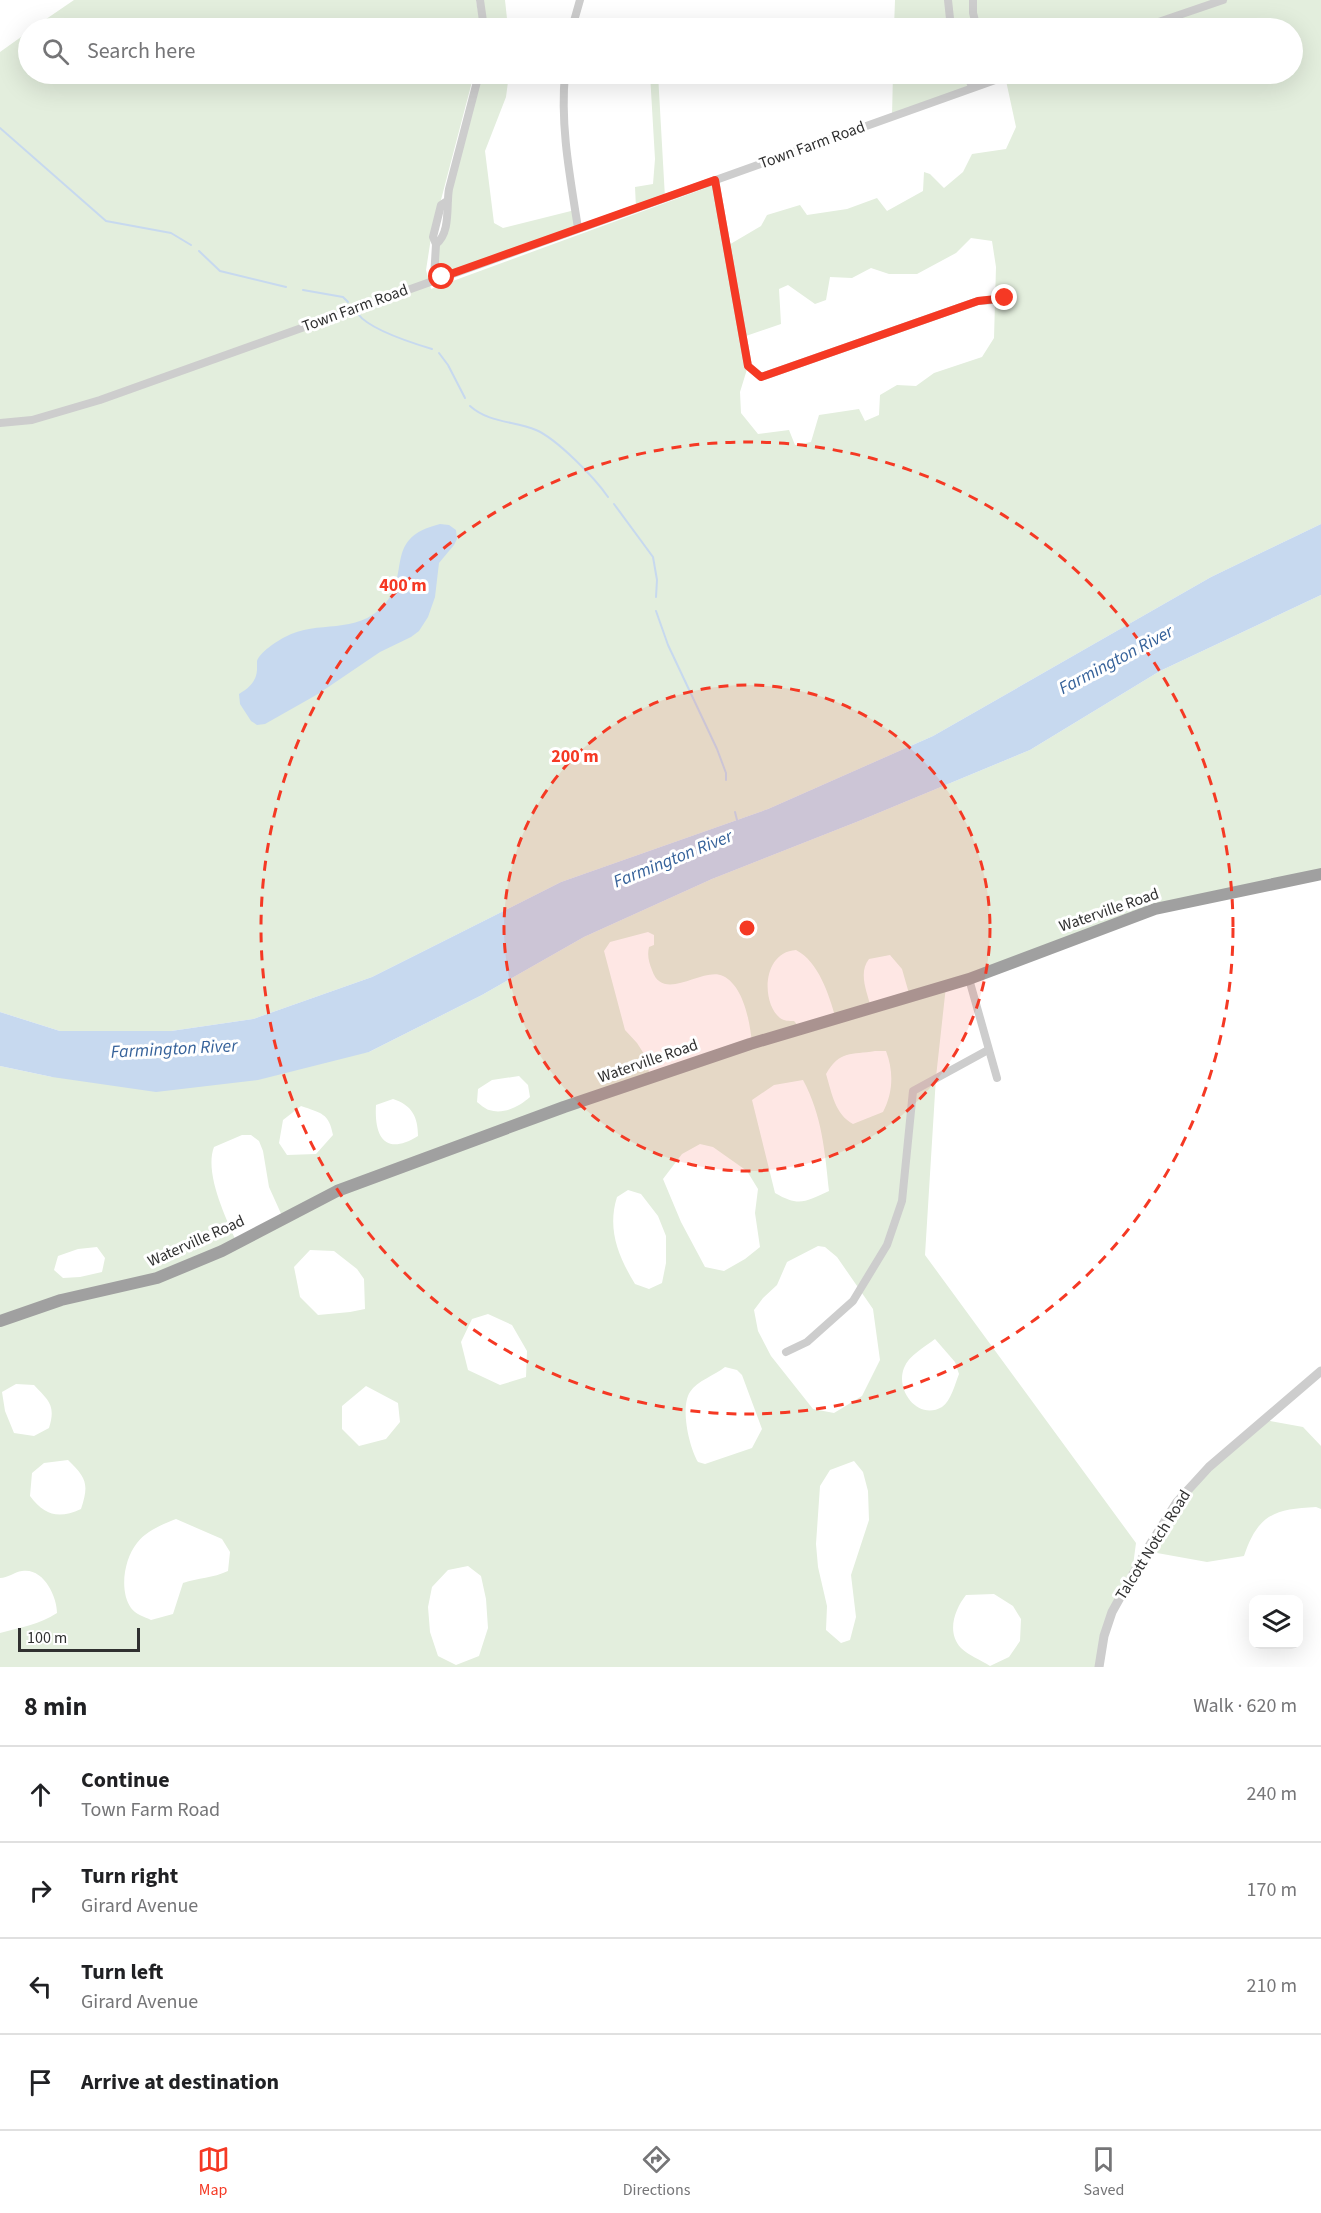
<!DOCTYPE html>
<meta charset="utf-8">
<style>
body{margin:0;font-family:"Source Sans 3",sans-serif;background:#f6f6f6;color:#202124}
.controls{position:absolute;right:18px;bottom:18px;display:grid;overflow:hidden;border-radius:12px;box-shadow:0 6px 24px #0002}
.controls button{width:54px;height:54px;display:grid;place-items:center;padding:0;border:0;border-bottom:2px solid #e0e0e0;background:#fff;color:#202124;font:30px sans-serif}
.scale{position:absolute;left:18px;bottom:15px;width:122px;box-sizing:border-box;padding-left:6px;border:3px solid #303030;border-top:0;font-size:16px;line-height:21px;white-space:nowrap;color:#303030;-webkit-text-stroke:4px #fff;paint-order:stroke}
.stop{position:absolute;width:18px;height:18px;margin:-14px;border:4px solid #f53924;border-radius:50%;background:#fff}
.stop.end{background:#f53924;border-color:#fff;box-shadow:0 2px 6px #0008}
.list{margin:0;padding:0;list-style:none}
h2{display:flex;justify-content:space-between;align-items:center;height:78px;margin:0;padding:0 24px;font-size:26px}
h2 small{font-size:20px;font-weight:400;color:#757577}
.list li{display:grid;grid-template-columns:39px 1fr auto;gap:18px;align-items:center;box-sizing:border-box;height:96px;padding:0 24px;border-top:2px solid #e0e0e0}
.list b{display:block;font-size:22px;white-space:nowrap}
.list p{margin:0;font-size:20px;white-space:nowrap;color:#757577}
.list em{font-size:20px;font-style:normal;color:#757577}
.icon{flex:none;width:33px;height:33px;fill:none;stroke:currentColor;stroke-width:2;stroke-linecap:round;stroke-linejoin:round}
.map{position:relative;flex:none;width:1321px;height:1667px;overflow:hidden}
.search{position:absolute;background:#fff;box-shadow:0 6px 24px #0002;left:18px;right:18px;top:18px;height:66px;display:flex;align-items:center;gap:15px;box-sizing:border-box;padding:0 21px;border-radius:33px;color:#757577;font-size:22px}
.sheet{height:462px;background:#fff}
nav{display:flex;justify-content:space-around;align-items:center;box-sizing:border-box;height:84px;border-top:2px solid #e0e0e0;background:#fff;font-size:16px;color:#757577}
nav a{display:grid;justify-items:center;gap:3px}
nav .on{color:#f53924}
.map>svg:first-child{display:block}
.green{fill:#e3eedd;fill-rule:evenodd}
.water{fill:#c7d9ef}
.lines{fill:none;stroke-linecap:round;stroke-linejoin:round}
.stream{stroke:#c7d9ef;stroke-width:2}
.minor{stroke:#cdcdcd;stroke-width:8}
.tertiary{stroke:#cdcdcd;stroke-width:9}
.trunk{stroke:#a0a0a0;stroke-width:12}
.route{stroke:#f53924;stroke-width:8}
.ring{fill:none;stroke:#f53924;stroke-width:3;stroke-dasharray:10 8}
.labels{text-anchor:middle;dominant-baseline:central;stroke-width:6;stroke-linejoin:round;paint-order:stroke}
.street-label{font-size:16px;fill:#303030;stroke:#fff}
.water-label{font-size:18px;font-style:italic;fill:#36629a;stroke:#fff}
.centre{fill:#f53924;stroke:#fff;stroke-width:3}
.ring-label{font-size:18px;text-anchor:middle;font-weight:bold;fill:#f53924;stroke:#fff;stroke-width:6;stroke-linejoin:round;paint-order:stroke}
</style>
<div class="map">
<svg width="1321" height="1667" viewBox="0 0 1321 1667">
<rect width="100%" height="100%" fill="#fff"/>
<g class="green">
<polygon points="74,0 476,0 481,28 33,28"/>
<polygon points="480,0 505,0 508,28 484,28"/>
<path d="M 895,0 L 1321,0 L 1321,524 L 1211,577 L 933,736 L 768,809 L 561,882 L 372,977 L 253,1019 L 171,1031 L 60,1031 L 0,1012 L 0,52 L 28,32 L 28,74 L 474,74 L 431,238 L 426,270 L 431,289 L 706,188 L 715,180 L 727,246 L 761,226 L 767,215 L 800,205 L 807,215 L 847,209 L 877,198 L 887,211 L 923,191 L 924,172 L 930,174 L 944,188 L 963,172 L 972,154 L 1006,149 L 1016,127 L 1005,76 L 892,116 L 893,74 L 1292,74 L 1292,28 L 894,28 ZM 971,238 L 992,241 L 996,267 L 994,338 L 982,357 L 934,373 L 916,386 L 897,385 L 880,395 L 879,415 L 865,421 L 859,409 L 819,415 L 811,442 L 795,445 L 789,430 L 758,434 L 741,413 L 740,392 L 748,366 L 743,337 L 781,324 L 779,289 L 788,285 L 815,304 L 826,300 L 830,277 L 852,278 L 871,268 L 889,274 L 917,274 L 956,253 Z"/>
<polygon points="479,74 509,74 506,97 485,151 494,223 503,228 575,210 578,228 434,279 436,244 441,239 447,201"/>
<polygon points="650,74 658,74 665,198 636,208 635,187 653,184 655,159"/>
<path d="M 1321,595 L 1321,874 L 1155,909 L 946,986 L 936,1077 L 925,1255 L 1136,1543 L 1132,1573 L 1112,1612 L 1099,1667 L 0,1667 L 0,1633 C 21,1627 39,1625 57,1613 C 57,1596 43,1567 22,1571 C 14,1572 8,1578 0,1578 L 0,1066 L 52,1077 L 369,1052 L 482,995 L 584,937 L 712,879 L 859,821 L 1030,750 L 1160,671 ZM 648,932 L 654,935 L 654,945 L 649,947 C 647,956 649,962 652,970 C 663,1004 703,966 723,976 C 744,986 750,1023 752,1043 L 650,1077 L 646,1057 L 637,1043 L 625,1030 L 604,951 L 610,942 ZM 796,950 C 819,962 829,995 836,1019 L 801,1029 L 794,1021 C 789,1021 784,1021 780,1018 C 761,1003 762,952 796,950 ZM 890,955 L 902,969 L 910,997 L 871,1008 C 867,992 858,973 869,959 ZM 875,1051 L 886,1051 C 894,1072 893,1093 883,1112 L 853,1124 C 835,1114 832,1094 826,1074 C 840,1050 851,1055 875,1051 ZM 519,1076 L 528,1085 L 530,1097 C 520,1106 504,1115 489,1110 C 485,1109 480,1104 477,1102 L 478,1089 L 492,1080 ZM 803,1080 C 822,1115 825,1152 829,1191 C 805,1202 799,1207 775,1193 L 752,1100 L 774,1085 ZM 393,1099 C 412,1105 418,1117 418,1136 C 386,1156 374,1138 376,1105 ZM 301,1106 C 321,1113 329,1113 333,1135 L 316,1154 L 287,1155 L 279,1143 L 283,1120 ZM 242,1135 L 251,1135 L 259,1141 L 263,1151 L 269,1187 L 283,1218 L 237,1243 C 226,1218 204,1173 214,1147 ZM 700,1144 L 713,1147 L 747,1171 L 758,1189 L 755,1213 L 760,1247 L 745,1259 L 724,1271 L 705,1267 L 681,1222 L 663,1179 L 682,1154 ZM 628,1190 L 641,1194 L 658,1216 L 666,1236 L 666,1263 L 662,1283 L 649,1289 L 635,1284 C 618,1256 607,1229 617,1197 ZM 818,1246 L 825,1247 L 837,1257 L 873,1309 L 880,1360 L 862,1396 L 834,1413 L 813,1409 L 771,1356 L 758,1331 L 754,1310 L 763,1298 L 777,1285 L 787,1262 ZM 97,1247 L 105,1258 L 102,1272 L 80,1277 L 63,1278 L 54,1270 L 58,1256 L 78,1249 ZM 310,1250 L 334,1251 L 357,1269 L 364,1279 L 365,1309 L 350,1312 L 318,1315 L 300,1297 L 294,1267 ZM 488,1314 L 512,1325 L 527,1351 L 526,1377 L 500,1385 L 468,1370 L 461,1342 L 472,1319 ZM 935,1339 L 955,1362 L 959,1374 C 955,1384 951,1401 942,1407 C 918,1421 895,1390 904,1368 C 909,1355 925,1347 935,1339 ZM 725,1367 L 737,1370 L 742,1375 L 762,1429 L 752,1448 L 705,1464 L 698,1462 C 689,1447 680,1407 690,1392 C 697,1381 715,1375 725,1367 ZM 16,1384 L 34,1385 C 49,1401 56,1405 49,1428 L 34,1436 L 14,1433 L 5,1411 L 2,1392 ZM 366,1386 L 398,1403 L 400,1422 L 386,1439 L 359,1446 L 342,1429 L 342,1406 ZM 68,1460 C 87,1478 89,1485 81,1509 C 59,1519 45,1516 30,1496 L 32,1473 L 44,1463 ZM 854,1461 L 863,1472 L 868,1491 L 869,1520 L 851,1575 L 856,1617 L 850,1640 L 841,1643 L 826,1630 L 827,1606 L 818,1567 L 816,1544 L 820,1486 L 830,1470 ZM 176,1519 L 222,1539 L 230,1552 L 228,1571 C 213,1578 198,1578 183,1583 L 173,1614 L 151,1620 C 145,1617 135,1614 131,1608 C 119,1591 124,1559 137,1543 C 146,1531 163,1524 176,1519 ZM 468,1566 L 481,1576 L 486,1599 L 488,1628 L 479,1656 L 456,1665 L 438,1656 L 430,1632 L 428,1607 L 432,1587 L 448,1570 ZM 994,1594 L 1013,1606 L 1021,1619 L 1020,1641 L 1009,1657 L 990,1666 C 981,1660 968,1655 961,1648 C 946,1632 955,1609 966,1595 Z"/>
<path d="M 1265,1420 L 1303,1427 L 1321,1446 L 1321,1509 L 1316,1507 C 1275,1509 1258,1514 1244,1556 L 1207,1562 L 1146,1551 L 1177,1502 Z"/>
</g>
<g class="water">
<path d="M 440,524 L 449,525 L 456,530 L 457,539 L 454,545 L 439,563 L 435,597 L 428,617 L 419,631 L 411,637 L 380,652 L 318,694 L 265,724 L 257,725 L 251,721 L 240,704 L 239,694 C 249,688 256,682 257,670 C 257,667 257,664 257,661 C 260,652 277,641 285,637 C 318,619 356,636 384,605 C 412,574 382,538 440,524 Z"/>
<polygon points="1321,524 1321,595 1160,671 1030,750 859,821 712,879 584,937 482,995 369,1052 258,1080 156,1092 52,1077 0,1066 0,1012 60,1031 171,1031 253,1019 372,977 561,882 768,809 933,736 1211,577"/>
</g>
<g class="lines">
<g class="stream">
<polyline points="0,128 106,221 171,233 191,245"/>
<polyline points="199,251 220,271 286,287"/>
<polyline points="303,290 343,297 348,302"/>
<path d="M 358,314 C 370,330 412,343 432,349"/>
<polyline points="439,353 448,365 465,398"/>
<path d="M 470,406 C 489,423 514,421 536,430 C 557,439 595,478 608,497"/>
<polyline points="614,504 653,557 657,580 656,597"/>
<polyline points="656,611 668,645 717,749 726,773 726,780"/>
<polyline points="735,812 737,820"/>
</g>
<g class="minor">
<polyline points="480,0 484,28"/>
<polyline points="948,0 951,28"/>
<polyline points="973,0 973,13 977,28"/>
<polyline points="572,28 580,0"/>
<polyline points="1141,28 1223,0"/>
<path d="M 565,74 C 560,125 570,177 578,228"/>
<polyline points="967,74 972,87"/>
<polyline points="715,180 748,366 761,377 978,301 1005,299"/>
<path d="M 436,244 C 451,233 446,205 449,189 L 479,74"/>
<polyline points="434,279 436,244 433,237 441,205 447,201"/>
<polyline points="0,423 32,420 100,400 1012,74"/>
<polyline points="969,979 997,1078"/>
<polyline points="786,1352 807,1342 853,1301 887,1245 902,1201 913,1091 988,1050"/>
</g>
<polyline class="tertiary" points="1099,1667 1104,1636 1112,1612 1146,1551 1177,1502 1209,1467 1321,1371"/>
<polyline class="trunk" points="0,1321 61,1300 157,1278 222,1251 337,1191 564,1107 750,1044 969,979 1155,909 1321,874"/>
</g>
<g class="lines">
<polyline class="route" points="442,277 715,180 748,366 761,377 978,301 1005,298"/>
</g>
<circle cx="747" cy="928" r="243" fill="#f53924" fill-opacity=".12"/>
<g class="ring">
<circle cx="747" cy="928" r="243"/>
<circle cx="747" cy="928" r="486"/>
</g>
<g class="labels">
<g class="street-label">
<text transform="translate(812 145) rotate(-20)">Town Farm Road</text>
<text transform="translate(355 308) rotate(-20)">Town Farm Road</text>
<text transform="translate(1109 910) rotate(-19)">Waterville Road</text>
<text transform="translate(648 1061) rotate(-19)">Waterville Road</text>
<text transform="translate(196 1241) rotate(-24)">Waterville Road</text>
<text transform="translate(1153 1545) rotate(-58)">Talcott Notch Road</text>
</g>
<g class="water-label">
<text transform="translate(1116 660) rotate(-28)">Farmington River</text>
<text transform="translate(673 859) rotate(-22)">Farmington River</text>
<text transform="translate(174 1049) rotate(-3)">Farmington River</text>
</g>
</g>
<circle cx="747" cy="928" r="9" class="centre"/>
<g class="ring-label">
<text x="403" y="591">400 m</text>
<text x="575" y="762">200 m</text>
</g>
</svg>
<div class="controls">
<button><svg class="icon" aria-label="layers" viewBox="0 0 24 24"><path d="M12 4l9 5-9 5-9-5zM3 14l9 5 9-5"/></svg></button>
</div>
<div class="scale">100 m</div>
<div class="stop" style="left:442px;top:277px"></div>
<div class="stop end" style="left:1005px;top:298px"></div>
<div class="search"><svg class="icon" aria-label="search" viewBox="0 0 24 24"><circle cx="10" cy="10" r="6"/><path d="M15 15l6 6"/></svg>Search here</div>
</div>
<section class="sheet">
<h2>8 min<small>Walk · 620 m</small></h2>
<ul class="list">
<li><svg class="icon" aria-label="ahead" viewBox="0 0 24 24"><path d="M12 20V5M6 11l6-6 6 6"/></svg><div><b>Continue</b><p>Town Farm Road</p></div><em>240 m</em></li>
<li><svg class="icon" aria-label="right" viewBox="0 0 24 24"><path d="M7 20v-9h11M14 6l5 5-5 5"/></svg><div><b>Turn right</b><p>Girard Avenue</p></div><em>170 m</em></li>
<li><svg class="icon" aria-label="left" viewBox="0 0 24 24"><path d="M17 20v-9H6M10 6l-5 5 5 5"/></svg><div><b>Turn left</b><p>Girard Avenue</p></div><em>210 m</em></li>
<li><svg class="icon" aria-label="arrive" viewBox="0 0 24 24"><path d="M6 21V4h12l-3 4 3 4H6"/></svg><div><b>Arrive at destination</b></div></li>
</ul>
</section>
<nav>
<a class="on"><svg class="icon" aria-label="map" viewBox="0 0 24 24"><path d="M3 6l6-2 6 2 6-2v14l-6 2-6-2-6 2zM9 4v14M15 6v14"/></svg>Map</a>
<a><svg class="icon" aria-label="directions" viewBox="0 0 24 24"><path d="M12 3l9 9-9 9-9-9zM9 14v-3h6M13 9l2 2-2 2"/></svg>Directions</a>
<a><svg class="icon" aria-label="saved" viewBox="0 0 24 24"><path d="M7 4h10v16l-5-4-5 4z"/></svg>Saved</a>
</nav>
